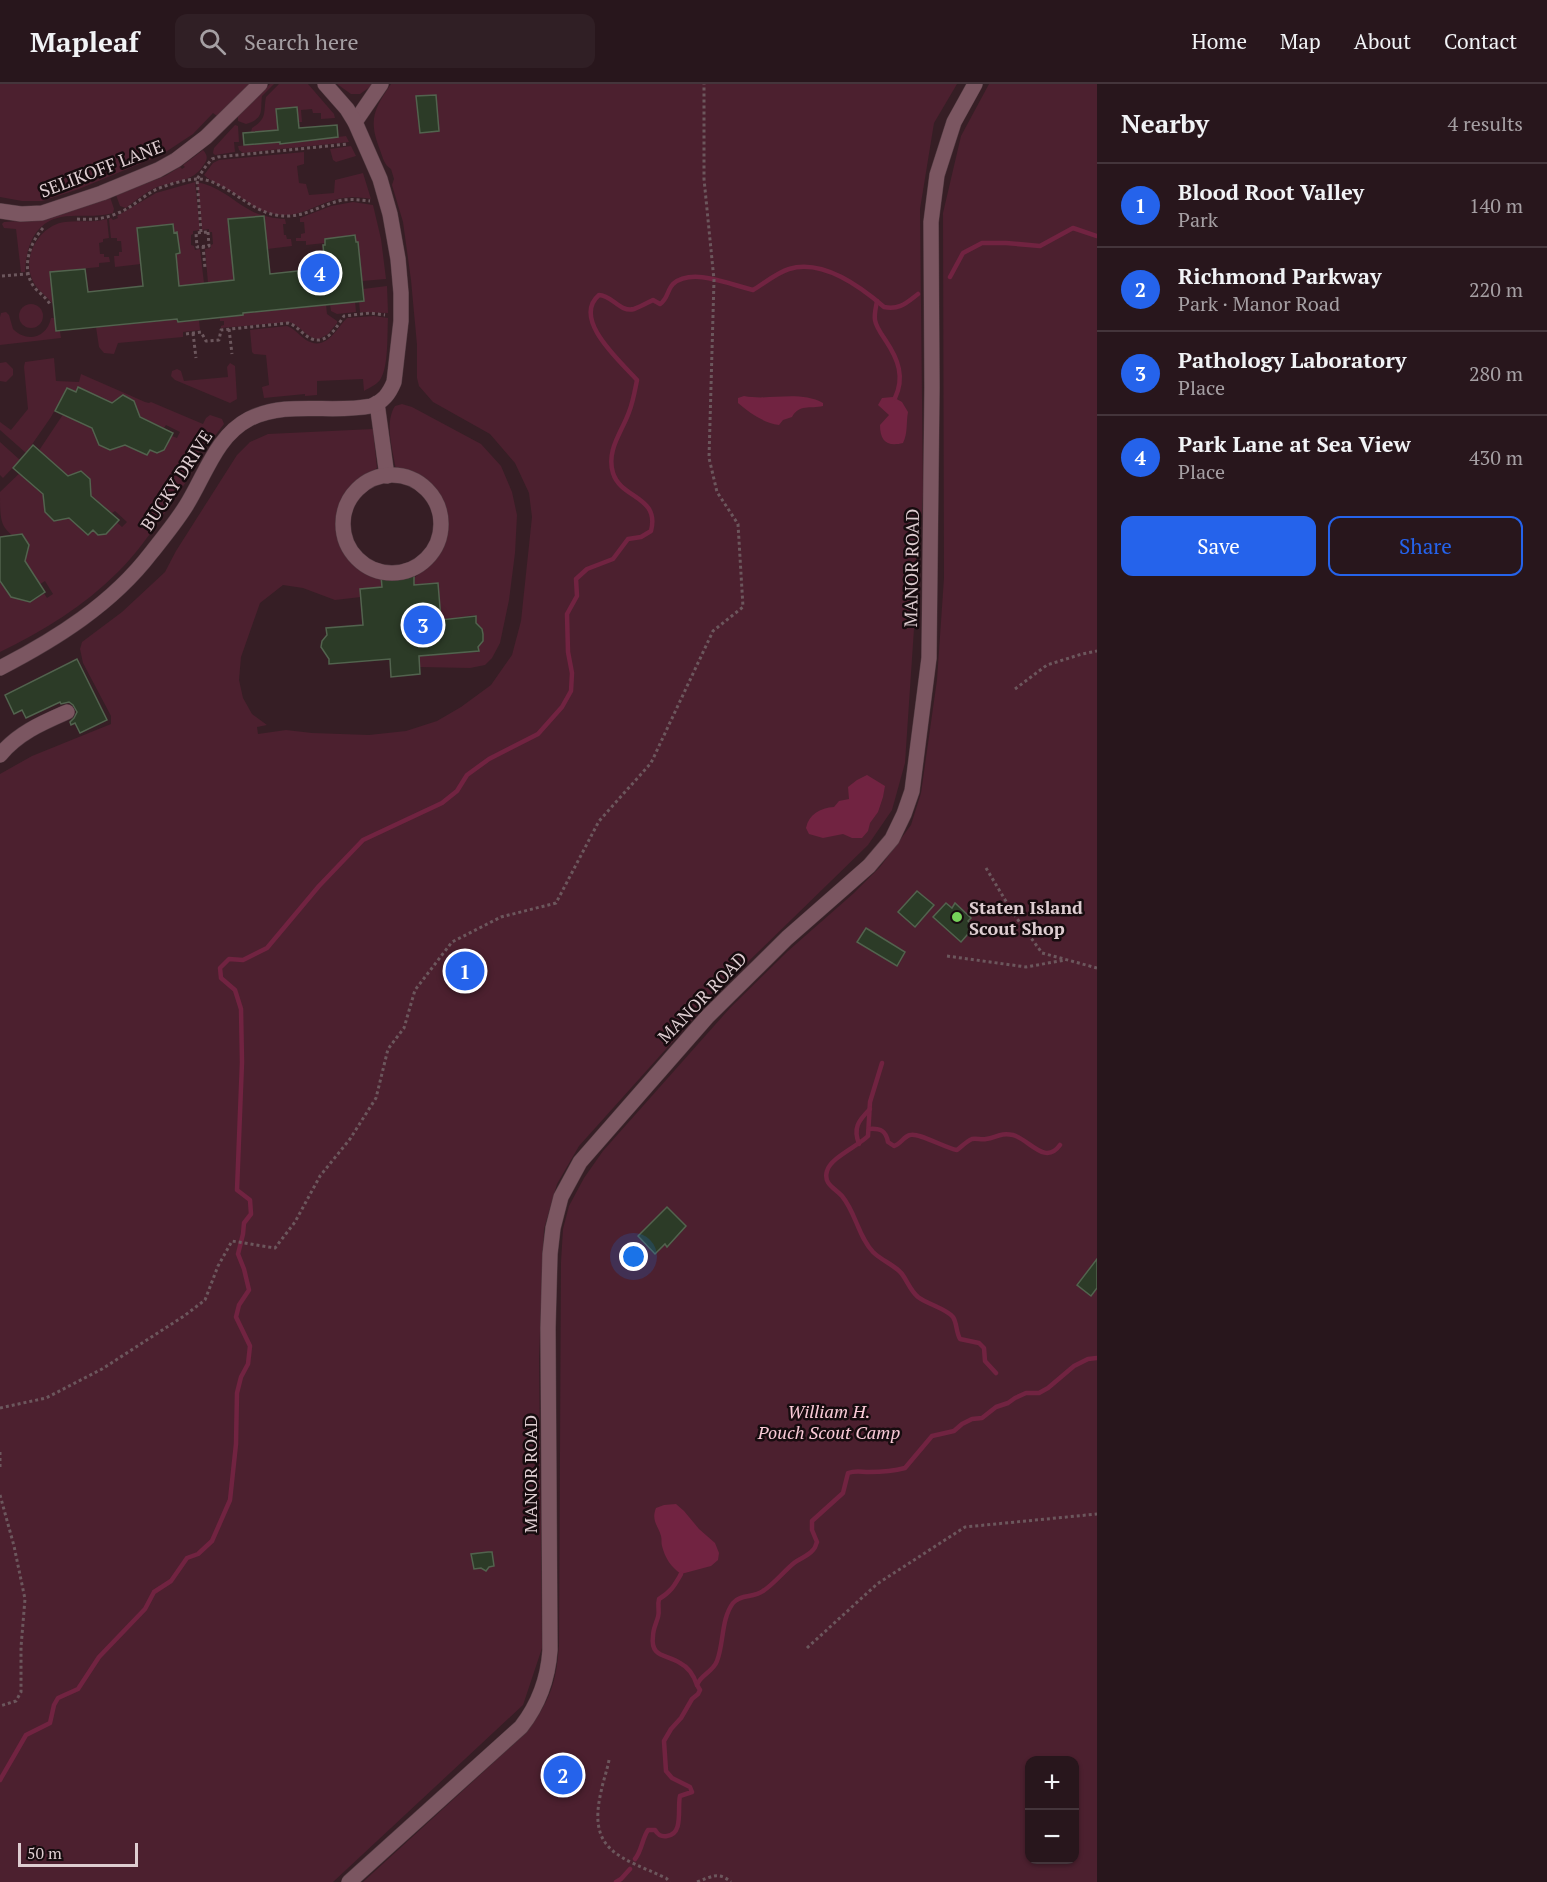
<!DOCTYPE html>
<meta charset="utf-8">
<style>
body{margin:0;font-family:"PT Serif",serif;background:#301f25;color:#f1f3f6}
.controls{position:absolute;right:18px;bottom:18px;display:grid;overflow:hidden;border-radius:12px;box-shadow:0 2px 4px #0004}
.controls button{width:54px;height:54px;display:grid;place-items:center;padding:0;border:0;border-bottom:2px solid #44353b;background:#28161c;color:#f1f3f6;font:30px sans-serif}
.scale{position:absolute;left:18px;bottom:15px;width:120px;box-sizing:border-box;padding-left:6px;border:3px solid #decdd1;border-top:0;font-size:16px;line-height:21px;white-space:nowrap;color:#decdd1;-webkit-text-stroke:4px #170c0f;paint-order:stroke}
.you{position:absolute;left:634px;top:1173px;width:21px;height:21px;margin:-15px;border:4px solid #fff;border-radius:50%;background:#1a73e8;box-shadow:0 0 0 9px #1a73e833}
.badge{display:grid;place-items:center;width:39px;height:39px;border-radius:50%;background:#2563eb;color:#fff;font-size:20px;font-weight:700}
.pin{position:absolute;translate:-50% -50%;border:3px solid #fff;box-shadow:0 2px 6px #0006}
.list{margin:0;padding:0;list-style:none}
h2{display:flex;justify-content:space-between;align-items:center;height:78px;margin:0;padding:0 24px;font-size:26px}
h2 small{font-size:20px;font-weight:400;color:#a59fa3}
.list li{display:grid;grid-template-columns:39px 1fr auto;gap:18px;align-items:center;box-sizing:border-box;height:84px;padding:0 24px;border-top:2px solid #44353b}
.list b{display:block;font-size:22px;white-space:nowrap}
.list p{margin:0;font-size:20px;white-space:nowrap;color:#a59fa3}
.list em{font-size:20px;font-style:normal;color:#a59fa3}
.actions{display:flex;gap:12px;padding:18px 24px}
.actions a{flex:1;padding:14px 0;border:2px solid #2563eb;border-radius:12px;text-align:center;font-size:21px;color:#2563eb}
.actions .main{background:#2563eb;color:#fff}
.icon{flex:none;width:33px;height:33px;fill:none;stroke:currentColor;stroke-width:2;stroke-linecap:round;stroke-linejoin:round}
.map{position:relative;flex:none;width:1097px;height:1798px;overflow:hidden}
header{display:flex;align-items:center;gap:36px;box-sizing:border-box;height:84px;padding:0 30px;background:#28161c;border-bottom:2px solid #44353b}
header strong{font-size:28px}
nav{display:flex;gap:33px;margin-inline-start:auto;font-size:21px}
.search{width:420px;height:54px;background:#301f25;display:flex;align-items:center;gap:15px;box-sizing:border-box;padding:0 21px;border-radius:12px;color:#a59fa3;font-size:22px}
main{display:flex}
aside{flex:1;background:#28161c}
.map>svg:first-child{display:block}
.green{fill:#4c202f;fill-rule:evenodd}
.water{fill:#712341}
.lines{fill:none;stroke-linecap:round;stroke-linejoin:round}
.stream{stroke:#712341;stroke-width:4.5}
.building{fill:#2c3b27;stroke:#52634e;stroke-width:1.5}
.minor-casing{stroke:#513a41;stroke-width:16}
.path{stroke:#6c575d;stroke-width:3;stroke-dasharray:3 3;stroke-linecap:butt}
.minor{stroke:#7b5661;stroke-width:15}
.poi-dot{fill:#76d25a;stroke:#170c0f;stroke-width:2}
.labels{text-anchor:middle;dominant-baseline:central;stroke-width:5;stroke-linejoin:round;paint-order:stroke}
.street-label{font-size:18px;fill:#decdd1;stroke:#170c0f}
.poi-label{font-size:18px;font-weight:bold;fill:#decdd1;stroke:#170c0f;text-anchor:start}
.park-label{font-size:18px;font-style:italic;fill:#facad7;stroke:#170c0f}
</style>
<header>
<strong>Mapleaf</strong>
<div class="search"><svg class="icon" aria-label="search" viewBox="0 0 24 24"><circle cx="10" cy="10" r="6"/><path d="M15 15l6 6"/></svg>Search here</div>
<nav><a>Home</a><a>Map</a><a>About</a><a>Contact</a></nav>
</header>
<main>
<div class="map">
<svg width="1097" height="1798" viewBox="0 0 1097 1798">
<rect width="100%" height="100%" fill="#361e25"/>
<g class="green">
<polygon points="0,0 251,0 217,32 213,29 193,50 161,71 79,105 42,117 22,117 0,113"/>
<path d="M 270,0 L 274,0 L 262,12 C 260,27 265,34 246,40 L 238,37 L 238,32 Z"/>
<path d="M 279,0 L 308,0 L 334,30 L 335,34 L 321,35 L 321,29 L 313,29 L 312,25 L 301,26 L 302,38 L 298,38 L 297,23 L 277,25 L 278,46 L 251,48 L 252,44 C 268,34 263,29 266,13 Z"/>
<polygon points="337,0 374,0 360,10 351,10"/>
<path d="M 391,0 L 957,0 L 934,39 L 920,125 L 923,410 L 905,679 L 892,726 L 868,761 L 718,907 L 579,1062 L 557,1100 L 544,1145 L 539,1274 L 542,1564 L 523,1621 L 333,1798 L 0,1798 L 0,690 L 32,672 L 111,640 L 111,632 L 83,579 L 80,565 L 82,558 L 122,528 L 165,488 L 176,467 L 237,371 L 250,358 L 268,350 L 373,345 L 377,384 C 370,389 361,394 354,400 C 336,418 331,452 347,473 C 355,483 370,491 382,496 L 382,503 L 361,505 L 361,513 L 335,516 L 303,504 L 283,501 L 260,519 L 241,573 L 239,596 L 243,614 L 252,630 L 267,641 L 257,643 L 258,650 L 286,646 L 312,649 L 369,651 L 406,647 L 437,637 L 461,623 L 491,601 L 512,571 L 521,537 L 532,433 L 529,409 L 515,379 L 490,350 L 433,318 L 419,302 L 417,294 L 417,261 L 411,196 L 403,138 L 392,101 L 394,95 L 391,85 C 384,81 383,74 380,66 C 368,36 374,25 391,0 Z"/>
<path d="M 989,0 L 1097,0 L 1097,1798 L 363,1798 L 527,1648 C 550,1616 556,1600 559,1562 L 561,1178 L 563,1145 L 569,1122 L 584,1094 L 603,1067 L 730,924 L 788,867 L 854,809 L 880,783 L 911,741 L 921,709 L 937,596 L 944,494 L 943,129 L 961,52 ZM 1030,1676 L 1074,1676 L 1074,1776 L 1030,1776 Z"/>
<polygon points="235,41 238,42 239,58 234,58 235,68 215,71 213,69 214,64"/>
<polygon points="346,52 349,58 243,69 239,66 238,62 280,58 280,60"/>
<polygon points="351,62 356,72 336,78 333,76 330,65"/>
<path d="M 203,66 C 208,72 208,75 203,82 C 193,98 174,97 157,103 C 146,108 136,116 126,124 L 120,122 L 116,111 L 165,92 L 180,83 L 182,85 L 185,83 L 183,81 Z"/>
<path d="M 304,68 L 304,80 L 297,82 L 299,99 L 306,100 L 309,111 L 334,109 L 335,96 L 363,89 L 371,115 C 359,113 347,112 334,116 C 307,124 295,138 263,127 C 253,123 245,116 235,110 C 225,103 212,99 204,91 L 213,79 L 219,76 Z"/>
<polygon points="195,98 200,146 193,147 193,150 191,151 191,161 194,162 195,166 200,165 204,199 179,202 176,170 179,169 177,148 174,149 141,180 115,183 114,172 119,172 119,168 122,168 121,157 117,157 117,154 111,154 109,135 111,134 113,136 118,134 117,132 156,109"/>
<path d="M 197,98 C 218,102 231,115 248,125 C 259,132 272,134 285,135 L 286,140 L 283,140 L 284,151 L 286,151 L 287,155 L 291,155 L 292,162 L 267,165 L 264,132 L 228,135 L 234,196 L 208,199 L 205,165 L 211,164 L 211,161 L 213,160 L 212,148 L 209,148 L 209,145 L 202,146 Z"/>
<path d="M 110,113 L 114,125 L 113,129 C 96,134 79,130 61,133 C 34,138 26,164 25,188 L 21,188 L 16,145 L 4,144 L 2,140 L 4,138 L 49,135 Z"/>
<polygon points="353,118 373,121 381,155 386,195 362,197 358,158 356,158 355,151 325,155 325,159 306,161 306,157 296,157 296,154 301,154 301,150 305,149 304,138 300,138 300,134 331,122"/>
<path d="M 107,135 L 109,154 L 103,155 L 103,158 L 99,159 L 100,170 L 104,170 L 104,173 L 109,173 L 110,178 L 99,179 L 99,183 L 50,188 L 53,220 C 46,211 36,206 32,195 C 22,172 40,141 65,138 C 79,136 92,139 107,135 Z"/>
<polygon points="387,202 388,229 360,228 359,217 364,216 363,205"/>
<polygon points="355,217 356,228 337,230 331,227 330,220"/>
<path d="M 326,220 L 327,230 L 337,237 L 337,239 L 328,250 L 319,255 C 306,254 301,242 289,238 L 221,244 L 221,242 L 224,241 L 224,237 L 220,237 L 220,234 L 243,231 L 243,229 Z"/>
<circle cx="31" cy="232" r="12"/>
<path d="M 6,228 L 9,231 L 13,245 C 27,259 47,254 51,234 L 55,234 L 56,247 L 60,247 L 61,254 L 0,261 L 0,233 L 1,229 Z"/>
<path d="M 374,232 L 388,234 C 387,249 389,283 380,296 C 376,301 369,304 364,307 L 363,295 L 317,297 L 317,311 L 305,312 L 305,310 L 264,314 L 262,303 L 269,301 L 266,271 L 254,270 L 252,268 L 250,246 L 287,242 C 295,245 299,251 306,256 C 326,268 336,245 347,234 Z"/>
<polygon points="177,235 178,238 199,236 200,246 183,248 183,253 118,259 114,270 104,269 99,263 96,243"/>
<path d="M 54,274 L 56,297 L 79,298 L 81,290 L 145,318 L 149,319 L 151,318 L 203,340 L 206,334 L 210,331 L 222,335 L 224,340 L 211,357 L 208,355 C 197,368 198,369 193,383 C 190,392 183,403 177,411 C 159,437 141,465 118,488 C 84,522 43,547 0,568 L 0,497 L 12,514 L 18,510 L 22,516 L 30,518 L 37,514 L 41,505 L 47,514 L 53,510 L 45,497 L 40,500 L 23,474 L 27,471 L 29,461 C 0,446 0,442 0,408 L 26,383 L 20,390 L 48,414 L 44,419 L 45,428 L 54,436 L 64,435 L 67,432 L 88,451 L 93,446 L 99,451 L 106,450 L 111,445 L 111,438 L 113,435 L 122,443 L 127,438 L 115,427 L 112,429 L 88,409 L 91,405 L 90,395 L 81,387 L 68,392 L 40,367 L 36,371 L 68,323 L 99,346 L 96,353 L 99,361 L 110,366 L 120,362 L 121,359 L 147,371 L 150,366 L 157,369 L 164,366 C 168,359 165,355 167,350 L 177,354 L 180,348 L 166,341 L 164,344 L 135,330 L 138,326 L 134,317 L 123,311 L 112,319 L 78,303 L 76,308 L 67,304 L 51,333 L 26,369 L 0,346 L 0,338 L 11,346 L 28,325 L 24,283 L 25,278 Z"/>
<polygon points="6,278 13,285 13,291 6,298 0,297 0,279"/>
<polygon points="230,279 235,282 237,315 230,319 175,296 171,292 172,287 177,285 181,287 184,297 228,293 227,283"/>
<path d="M 402,320 L 412,323 L 481,360 L 501,382 L 512,408 L 517,431 L 515,469 L 509,516 L 500,559 L 492,574 L 485,581 L 470,584 L 420,583 L 419,572 L 479,568 L 478,562 C 485,554 485,546 476,540 L 475,531 L 441,536 L 437,499 L 415,501 L 414,494 C 418,490 424,487 428,482 C 446,464 451,430 437,408 C 428,396 409,391 396,386 C 393,367 384,339 395,322 Z"/>
<polygon points="0,358 20,376 3,394 0,391"/>
</g>
<g class="water">
<path d="M 744,312 C 769,317 799,306 823,319 L 823,322 C 810,325 799,320 792,333 L 783,336 L 779,341 C 762,338 751,330 738,319 L 738,314 Z"/>
<path d="M 893,313 L 902,318 L 908,328 C 906,339 908,349 903,359 C 887,363 880,357 880,341 L 889,331 L 878,321 L 882,314 Z"/>
<path d="M 867,691 L 885,702 L 883,713 L 878,728 L 870,739 L 868,747 L 862,754 L 852,754 L 843,750 L 823,754 L 809,750 L 806,744 C 809,730 820,724 834,723 L 839,717 L 849,715 L 848,703 L 857,696 Z"/>
<path d="M 664,1421 L 676,1420 L 684,1427 L 699,1445 L 715,1459 L 719,1469 L 718,1476 L 711,1482 L 681,1490 C 671,1483 665,1474 662,1462 C 661,1459 662,1455 661,1452 C 658,1441 651,1437 656,1424 Z"/>
</g>
<g class="lines">
<g class="stream">
<polyline points="950,193 963,169 982,159 1006,159 1040,162 1073,144 1097,152"/>
<path d="M 877,217 C 876,223 874,230 875,236 C 876,243 882,251 886,257 C 898,275 905,293 895,314"/>
<path d="M 882,979 L 870,1018 L 868,1052 C 858,1062 830,1074 827,1087 C 823,1100 835,1104 842,1112 C 856,1129 858,1152 873,1168 C 882,1177 895,1181 902,1190 C 908,1198 910,1206 918,1213 C 927,1220 947,1225 953,1233 C 957,1239 956,1248 960,1255 L 979,1259 L 984,1264 L 985,1277 L 996,1289"/>
<path d="M 869,1045 C 881,1044 886,1047 888,1058 L 894,1062 C 901,1060 903,1053 910,1051 C 918,1048 945,1064 957,1066 C 961,1063 967,1057 972,1055 C 976,1054 982,1056 986,1055 C 996,1054 1000,1048 1013,1051 C 1029,1055 1045,1082 1060,1061"/>
<path d="M 859,1060 C 853,1044 858,1037 870,1025"/>
<path d="M 681,1490 C 674,1502 671,1508 659,1515 C 657,1522 660,1526 658,1533 C 656,1540 653,1545 653,1552 C 650,1574 667,1570 680,1579 C 690,1584 694,1592 697,1601"/>
<path d="M 0,1696 L 26,1651 L 50,1639 L 54,1621 L 58,1614 L 78,1605 L 99,1573 L 145,1525 L 154,1508 L 171,1497 L 187,1474 L 198,1470 L 212,1457 L 230,1416 L 236,1360 L 237,1309 L 241,1293 L 248,1280 L 250,1262 L 236,1233 L 239,1221 L 249,1206 L 244,1185 L 238,1170 L 243,1150 L 244,1139 L 251,1130 L 250,1116 L 237,1106 L 242,978 L 241,925 L 235,906 L 221,894 L 220,884 L 229,875 L 243,876 L 267,864 L 319,802 L 363,756 L 442,719 L 457,707 L 467,691 L 489,675 L 538,650 L 562,623 L 571,607 L 572,589 L 568,568 L 567,530 L 577,512 L 576,495 L 587,485 L 613,475 L 628,455 L 641,453 L 651,447 C 660,412 621,415 613,389 C 606,366 622,348 629,328 C 633,318 635,306 637,296 C 621,278 571,235 599,211 C 612,211 620,229 634,225 C 640,223 647,219 653,216 L 660,220 C 668,215 667,206 673,200 C 692,183 731,201 753,206 C 763,200 778,188 789,185 C 822,175 861,203 884,223 C 900,226 906,219 918,210"/>
<path d="M 635,1775 C 642,1766 642,1755 648,1746 L 655,1746 C 658,1751 661,1753 667,1752 C 684,1750 677,1724 680,1712 L 692,1708 L 690,1703 L 672,1694 L 666,1687 L 664,1657 L 671,1645 L 681,1634 L 692,1615 L 698,1610 L 700,1606 L 697,1601 C 700,1591 713,1588 717,1577 C 724,1559 721,1535 733,1519 C 740,1510 754,1514 763,1507 C 774,1500 783,1488 794,1479 C 800,1474 807,1473 813,1466 C 816,1463 815,1462 817,1458 L 812,1446 L 812,1437 L 843,1409 L 848,1389 C 856,1386 861,1388 869,1388 C 880,1388 894,1387 905,1384 L 932,1352 L 954,1347 L 962,1340 L 972,1335 L 982,1334 L 996,1323 L 1008,1319 L 1015,1314 L 1026,1309 L 1039,1309 L 1048,1304 L 1074,1282 L 1088,1275 L 1097,1274"/>
<polyline points="616,1798 621,1795 630,1785"/>
</g>
</g>
<g class="building">
<polygon points="436,11 439,47 420,49 416,12"/>
<polygon points="297,23 299,44 337,41 338,53 280,60 280,58 244,61 243,49 278,46 276,25"/>
<polygon points="264,132 270,190 325,184 323,161 325,161 325,155 355,151 356,158 358,158 364,217 243,229 243,231 178,238 177,235 56,247 50,188 85,185 88,208 143,202 137,144 173,140 174,149 177,148 180,169 176,170 179,202 234,196 228,135"/>
<polygon points="78,303 112,319 123,311 134,317 140,333 173,349 164,366 157,369 150,366 147,371 125,361 110,366 99,361 92,344 55,327 67,304 76,308"/>
<polygon points="33,361 68,392 81,387 90,395 91,412 119,436 106,450 98,451 93,446 88,451 69,434 54,437 45,428 43,410 13,384"/>
<polygon points="22,450 29,461 25,477 45,508 30,518 11,513 0,497 0,453"/>
<polygon points="414,490 414,501 438,499 441,536 476,532 476,539 482,545 483,550 483,557 478,563 479,567 419,572 420,590 391,593 390,575 329,580 329,575 321,563 322,557 327,551 326,544 363,541 360,505 382,503 381,492"/>
<polygon points="77,575 107,636 80,649 75,639 71,641 70,638 74,634 77,628 73,621 69,618 61,620 60,618 26,634 22,626 14,630 5,611"/>
<polygon points="917,807 934,821 915,843 898,828"/>
<polygon points="946,819 952,824 955,819 971,834 968,837 974,843 961,858 933,833"/>
<polygon points="866,844 905,868 897,882 857,858"/>
<polygon points="667,1123 686,1142 667,1163 665,1160 655,1170 638,1152"/>
<polygon points="1097,1175 1097,1204 1091,1212 1077,1201"/>
<polygon points="488,1468 492,1468 494,1482 489,1483 486,1487 481,1484 474,1485 471,1470"/>
</g>
<g class="lines">
<g class="minor-casing">
<g id="minor">
<polyline points="355,38 381,0"/>
<polyline points="0,127 21,130 42,129 102,109 158,86 176,76 206,53 260,0"/>
<polyline points="377,319 387,392"/>
<circle cx="392" cy="440" r="49"/>
<path d="M 0,584 C 56,555 112,520 151,469 C 163,454 176,438 186,422 C 205,392 216,352 249,335 C 287,316 331,330 371,322 C 383,318 389,310 394,298 L 401,237 L 401,209 L 398,175 L 390,130 L 380,95 L 355,38 L 347,25 L 325,0"/>
<path d="M 0,671 C 18,649 42,639 67,628"/>
<path d="M 349,1798 L 521,1643 C 539,1620 548,1595 550,1566 L 548,1244 L 550,1170 L 553,1144 L 561,1113 L 580,1078 L 707,933 L 787,854 L 869,782 L 892,755 L 904,730 L 912,707 L 929,574 L 932,303 L 931,138 L 937,91 L 954,38 L 975,0"/>
</g>
</g>
<g class="path">
<path d="M 77,135 C 91,136 105,135 118,129 C 131,124 141,114 153,107 C 162,102 187,95 197,95 C 222,94 249,127 276,131 C 303,136 318,121 343,116 C 352,115 361,116 370,117"/>
<path d="M 43,144 C 29,160 21,185 34,203 C 40,210 47,214 51,222"/>
<polyline points="201,148 197,95 206,82 212,75 218,73 348,60"/>
<polygon points="208,148 209,162 197,163 196,149"/>
<polyline points="203,162 205,184"/>
<polyline points="2,192 27,190"/>
<polyline points="229,245 232,270"/>
<polyline points="193,249 196,274"/>
<path d="M 186,250 L 201,248 L 206,257 L 219,256 L 221,246 L 288,239 C 295,241 299,246 304,250 C 323,266 334,247 344,232 L 370,229 L 385,231"/>
<polyline points="1015,605 1047,581 1082,570 1097,567"/>
<polyline points="986,784 1013,829 1042,869 1097,884"/>
<polyline points="947,872 1026,883 1065,876"/>
<polyline points="0,1324 46,1314 102,1285 184,1232 205,1216 218,1182 232,1157 275,1164 295,1138 320,1092 350,1055 376,1014 388,965 404,944 415,906 452,858 501,833 556,819 599,737 651,679 713,547 743,523 738,440 717,408 709,374 714,196 704,95 704,0"/>
<polyline points="0,1368 0,1386"/>
<polyline points="0,1411 14,1462 25,1515 21,1563 21,1608 16,1617 0,1622"/>
<polyline points="807,1564 877,1500 965,1443 1097,1430"/>
<path d="M 609,1676 C 607,1687 603,1697 601,1708 C 587,1768 621,1773 666,1794 L 670,1798"/>
<path d="M 697,1798 C 711,1793 718,1787 731,1798"/>
</g>
<use href="#minor" class="minor"/>
</g>
<circle class="poi-dot" cx="957" cy="833" r="6"/>
<g class="labels">
<g class="street-label">
<text transform="translate(101 84) rotate(-21)">SELIKOFF LANE</text>
<text transform="translate(176 396) rotate(-57)">BUCKY DRIVE</text>
<text transform="translate(911 484) rotate(-89)">MANOR ROAD</text>
<text transform="translate(702 913) rotate(-46)">MANOR ROAD</text>
<text transform="translate(530 1390) rotate(-90)">MANOR ROAD</text>
</g>
<g class="poi-label">
<text x="969" y="823">Staten Island<tspan x="969" dy="21">Scout Shop</tspan></text>
</g>
<g class="park-label">
<text x="829" y="1327">William H.<tspan x="829" dy="21">Pouch Scout Camp</tspan></text>
</g>
</g>
</svg>
<div class="controls">
<button>+</button>
<button>−</button>
</div>
<div class="scale">50 m</div>
<div class="you"></div>
<div class="pin badge" style="left:465px;top:887px">1</div>
<div class="pin badge" style="left:563px;top:1691px">2</div>
<div class="pin badge" style="left:423px;top:541px">3</div>
<div class="pin badge" style="left:320px;top:189px">4</div>
</div>
<aside>
<h2>Nearby<small>4 results</small></h2>
<ul class="list">
<li><span class="badge">1</span><div><b>Blood Root Valley</b><p>Park</p></div><em>140 m</em></li>
<li><span class="badge">2</span><div><b>Richmond Parkway</b><p>Park · Manor Road</p></div><em>220 m</em></li>
<li><span class="badge">3</span><div><b>Pathology Laboratory</b><p>Place</p></div><em>280 m</em></li>
<li><span class="badge">4</span><div><b>Park Lane at Sea View</b><p>Place</p></div><em>430 m</em></li>
</ul>
<div class="actions"><a class="main">Save</a><a>Share</a></div>
</aside>
</main>
